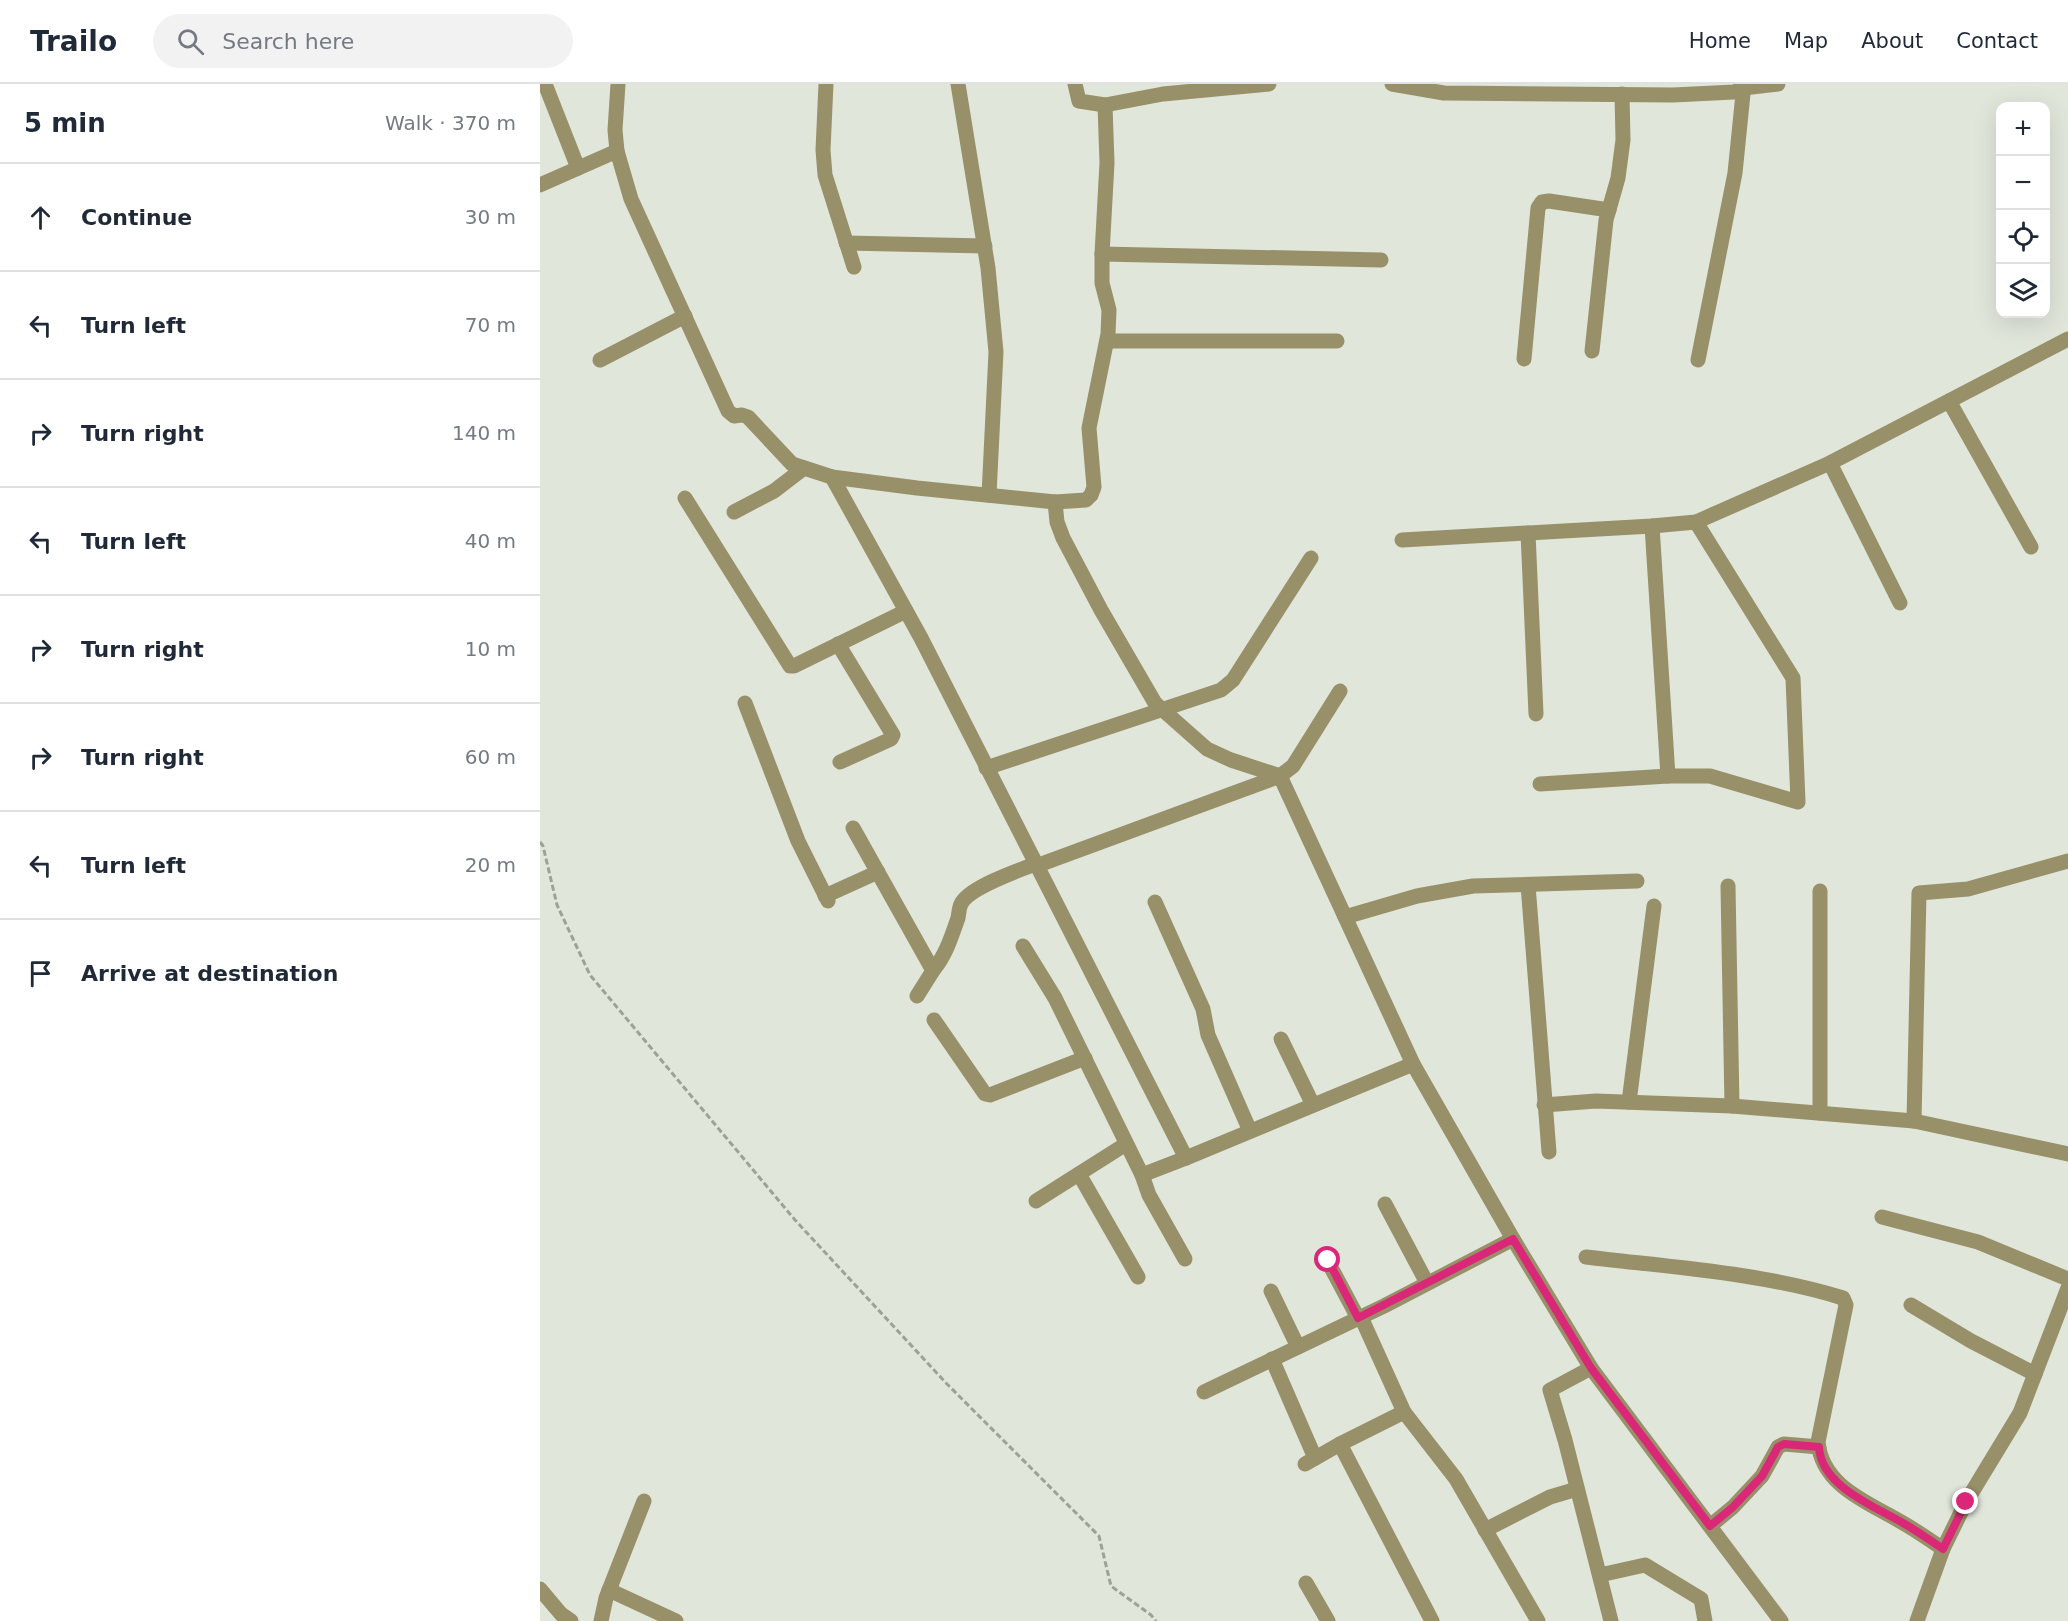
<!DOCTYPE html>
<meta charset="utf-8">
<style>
body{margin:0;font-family:"DejaVu Sans",sans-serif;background:#f2f2f3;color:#1f2937}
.controls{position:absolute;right:18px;top:18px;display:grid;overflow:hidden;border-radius:12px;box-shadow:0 6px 24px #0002}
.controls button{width:54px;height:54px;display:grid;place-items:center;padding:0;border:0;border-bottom:2px solid #e0e1e3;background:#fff;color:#1f2937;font:30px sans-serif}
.stop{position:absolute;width:18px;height:18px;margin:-14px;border:4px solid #db2777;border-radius:50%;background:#fff}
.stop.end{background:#db2777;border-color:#fff;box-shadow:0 2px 6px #0008}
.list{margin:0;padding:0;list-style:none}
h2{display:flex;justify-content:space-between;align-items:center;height:78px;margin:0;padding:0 24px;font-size:26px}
h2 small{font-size:20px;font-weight:400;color:#747a83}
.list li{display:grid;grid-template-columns:39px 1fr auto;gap:18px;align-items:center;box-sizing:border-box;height:108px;padding:0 24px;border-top:2px solid #e0e1e3}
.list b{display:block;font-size:22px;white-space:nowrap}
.list em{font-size:20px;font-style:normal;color:#747a83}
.icon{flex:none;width:33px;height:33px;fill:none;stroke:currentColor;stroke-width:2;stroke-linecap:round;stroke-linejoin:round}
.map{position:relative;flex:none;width:1528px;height:1537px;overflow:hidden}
header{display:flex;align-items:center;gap:36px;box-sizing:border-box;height:84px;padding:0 30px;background:#fff;border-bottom:2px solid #e0e1e3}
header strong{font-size:28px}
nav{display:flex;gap:33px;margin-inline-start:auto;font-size:21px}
.search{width:420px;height:54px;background:#f2f2f3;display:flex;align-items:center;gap:15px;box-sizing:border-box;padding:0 21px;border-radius:33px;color:#747a83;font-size:22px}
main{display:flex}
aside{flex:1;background:#fff}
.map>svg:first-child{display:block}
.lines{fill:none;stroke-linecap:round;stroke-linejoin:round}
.path{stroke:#9da198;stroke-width:3;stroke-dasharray:6 3;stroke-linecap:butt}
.minor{stroke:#979069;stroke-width:15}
.route{stroke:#db2777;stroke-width:8}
</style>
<header>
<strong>Trailo</strong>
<div class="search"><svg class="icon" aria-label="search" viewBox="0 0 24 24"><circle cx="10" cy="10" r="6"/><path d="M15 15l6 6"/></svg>Search here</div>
<nav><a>Home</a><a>Map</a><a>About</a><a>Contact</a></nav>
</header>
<main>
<aside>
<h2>5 min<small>Walk · 370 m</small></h2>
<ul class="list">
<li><svg class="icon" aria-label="ahead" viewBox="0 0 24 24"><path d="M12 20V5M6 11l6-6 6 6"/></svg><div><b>Continue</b></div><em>30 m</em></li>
<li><svg class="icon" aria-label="left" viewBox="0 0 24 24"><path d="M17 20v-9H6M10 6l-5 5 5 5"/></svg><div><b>Turn left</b></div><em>70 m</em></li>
<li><svg class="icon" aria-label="right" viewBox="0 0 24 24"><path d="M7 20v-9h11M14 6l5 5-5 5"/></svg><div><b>Turn right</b></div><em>140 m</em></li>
<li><svg class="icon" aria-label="left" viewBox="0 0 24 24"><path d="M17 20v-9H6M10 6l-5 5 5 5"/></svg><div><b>Turn left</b></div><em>40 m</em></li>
<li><svg class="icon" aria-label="right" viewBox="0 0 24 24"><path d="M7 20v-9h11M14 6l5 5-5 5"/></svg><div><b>Turn right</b></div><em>10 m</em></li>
<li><svg class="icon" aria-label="right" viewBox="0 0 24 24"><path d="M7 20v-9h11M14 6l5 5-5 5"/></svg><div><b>Turn right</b></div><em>60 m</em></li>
<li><svg class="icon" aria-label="left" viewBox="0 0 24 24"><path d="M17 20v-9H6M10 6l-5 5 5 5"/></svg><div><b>Turn left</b></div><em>20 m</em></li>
<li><svg class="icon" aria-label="arrive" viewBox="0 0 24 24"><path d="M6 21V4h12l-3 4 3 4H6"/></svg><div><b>Arrive at destination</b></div></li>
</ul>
</aside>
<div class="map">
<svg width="1528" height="1537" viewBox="0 0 1528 1537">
<rect width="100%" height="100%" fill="#e1e6db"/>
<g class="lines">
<polyline class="path" points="0,758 3,762 17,821 50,891 255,1136 407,1300 559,1452 571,1502 611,1531 616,1537"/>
<g class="minor">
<polyline points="5,0 38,84"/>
<polyline points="78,0 75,46 77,67 91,115 188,327 194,332 202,331 208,333 252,380 292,393 377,404 515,418 546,416 551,411 554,403 549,344 568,250 569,226 562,199 562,170 567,79 565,21"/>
<polyline points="286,0 283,66 285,91 314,183"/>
<polyline points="418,0 448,184 456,268 449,411"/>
<polyline points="535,0 539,17 565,21 623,10 729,0"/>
<polyline points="852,0 904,9 1133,11 1194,8 1203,4 1238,0"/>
<polyline points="0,101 77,67"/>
<polyline points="306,159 445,162"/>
<polyline points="562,170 841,176"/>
<polyline points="567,257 797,257"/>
<polyline points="1052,267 1066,136 1078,94 1083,56 1082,10"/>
<polyline points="984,275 998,124 1002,118 1009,117 1069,126"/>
<polyline points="60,276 145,232"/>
<polyline points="1158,276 1195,89 1204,0"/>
<polyline points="1409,317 1491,463"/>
<polyline points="1290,379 1360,519"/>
<polyline points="292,393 381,554 646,1074 873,980 973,1155 1051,1284 1241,1537"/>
<polyline points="145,414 250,582 254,582 366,527"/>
<polyline points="515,418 517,438 523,454 561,526 615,619 667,665 691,676 740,692 873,980"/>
<polyline points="194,428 234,407 264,384"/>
<polyline points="1112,442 1128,692"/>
<polyline points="988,449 996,630"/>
<polyline points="862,456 1112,442 1156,438 1290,379 1528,255"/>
<polyline points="298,560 353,651 351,655 300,678"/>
<polyline points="205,619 258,757 288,817"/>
<polyline points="446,684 681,606 693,596 771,474"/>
<polyline points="1000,700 1128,692 1170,692 1258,718 1253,594 1156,438"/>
<path d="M 313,744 L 391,883 L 394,885 C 406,871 412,851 418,834 C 419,829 419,824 421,820 C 429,803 478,787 495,780"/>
<polyline points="496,782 740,692 753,682 800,607"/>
<polyline points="988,801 1009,1068"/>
<polyline points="1188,802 1192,1022"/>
<polyline points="285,812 338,788"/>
<polyline points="615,818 663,925 668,951 710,1047"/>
<polyline points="805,833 877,812 933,802 1097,797"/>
<polyline points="483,862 515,914 602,1091 646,1074"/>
<polyline points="377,912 394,885"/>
<polyline points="394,936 445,1010 450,1011 545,974"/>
<polyline points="741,955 773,1021"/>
<polyline points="1089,1018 1114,822"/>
<polyline points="1004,1021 1056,1017 1192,1022 1374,1037 1528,1070"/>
<polyline points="1280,1029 1280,807"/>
<polyline points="1374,1037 1379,809 1428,805 1528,777"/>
<polyline points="539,1090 598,1193"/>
<polyline points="602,1091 609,1111 645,1175"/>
<polyline points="496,1117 586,1060"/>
<polyline points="845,1120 887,1199"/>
<polyline points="1342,1133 1438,1158 1528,1195"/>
<path d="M 1046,1173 C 1129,1183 1224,1189 1303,1214 L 1306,1221 L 1278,1358 C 1282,1403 1330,1419 1363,1439 C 1377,1447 1390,1456 1403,1465"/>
<polyline points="787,1176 818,1234"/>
<polyline points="731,1207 758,1263"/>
<polyline points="1371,1221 1431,1257 1495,1290"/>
<polyline points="821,1233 864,1328 916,1395 998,1537"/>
<polyline points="732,1275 775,1374"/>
<polyline points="1051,1284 1010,1306 1025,1356 1071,1537"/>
<polyline points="664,1308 844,1222 973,1155"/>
<polyline points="800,1360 892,1537"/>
<polyline points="765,1380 800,1360 864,1328"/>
<polyline points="1170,1442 1193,1423 1222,1392 1238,1363 1244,1360 1279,1363"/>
<polyline points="945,1446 1010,1413 1037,1405"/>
<polyline points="1060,1491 1105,1481 1161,1515 1165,1537"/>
<polyline points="766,1499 788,1537"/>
<polyline points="0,1505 21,1530 31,1537"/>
<polyline points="69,1506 136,1537"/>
<polyline points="61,1537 66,1514 104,1417"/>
<polyline points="1377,1537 1403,1465 1426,1418 1480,1329 1528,1204"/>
</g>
</g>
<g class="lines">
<path class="route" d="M 788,1176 L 818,1234 L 973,1155 L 1051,1284 L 1170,1442 L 1193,1423 L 1222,1392 L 1238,1363 L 1244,1360 L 1279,1363 C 1281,1402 1334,1422 1363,1439 C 1377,1447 1390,1456 1403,1465 L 1426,1418"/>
</g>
</svg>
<div class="controls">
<button>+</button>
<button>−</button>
<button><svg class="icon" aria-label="locate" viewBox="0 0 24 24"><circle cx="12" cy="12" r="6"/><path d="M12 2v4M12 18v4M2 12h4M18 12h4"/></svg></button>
<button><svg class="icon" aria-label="layers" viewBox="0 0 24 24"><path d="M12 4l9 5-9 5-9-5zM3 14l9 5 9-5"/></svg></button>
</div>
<div class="stop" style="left:788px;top:1176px"></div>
<div class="stop end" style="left:1426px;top:1418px"></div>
</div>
</main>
